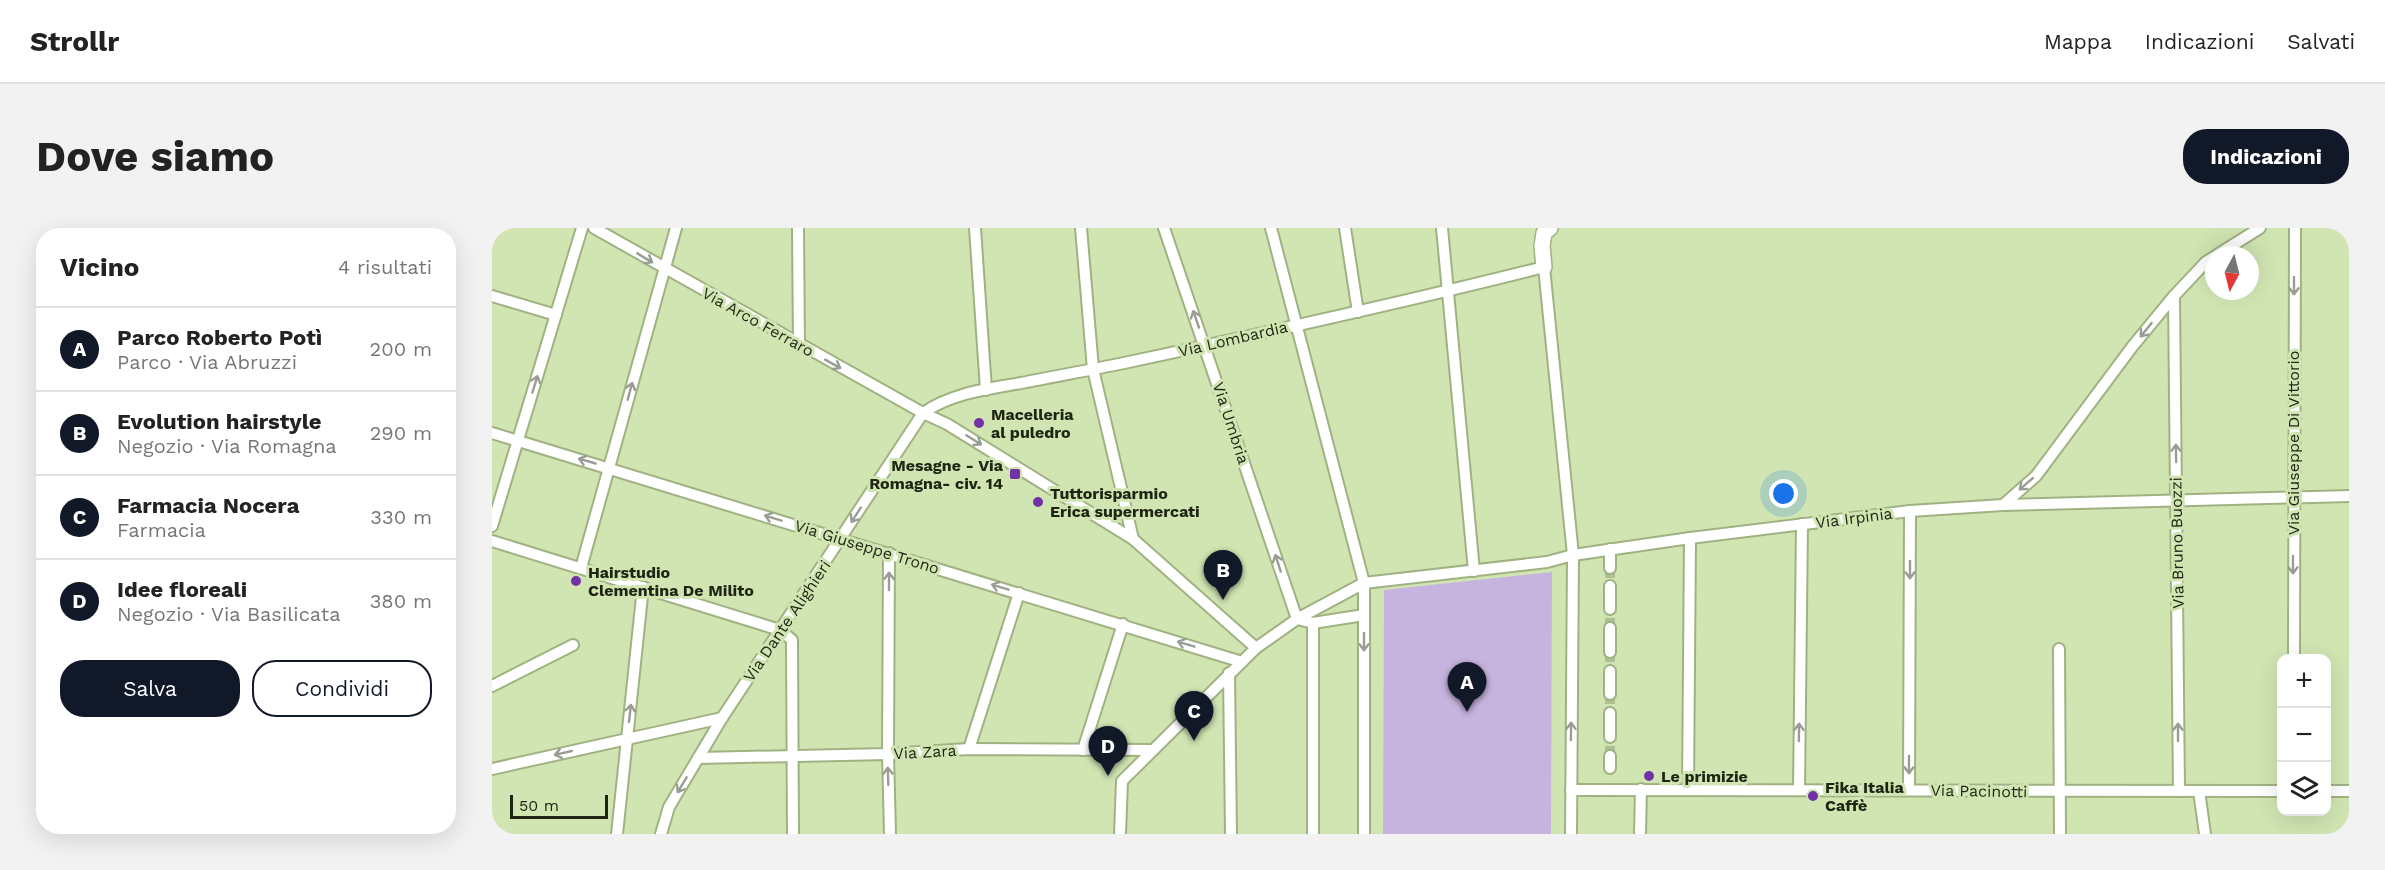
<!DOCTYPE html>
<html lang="it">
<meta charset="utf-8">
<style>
body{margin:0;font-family:"Work Sans",sans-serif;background:#f2f2f2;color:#222}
.controls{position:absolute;right:18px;bottom:18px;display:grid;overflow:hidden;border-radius:12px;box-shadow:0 6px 24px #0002}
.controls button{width:54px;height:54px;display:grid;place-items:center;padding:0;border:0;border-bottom:2px solid #e0e0e0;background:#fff;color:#222;font:30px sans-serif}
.compass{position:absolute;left:1713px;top:18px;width:54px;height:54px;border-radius:50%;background:#fff;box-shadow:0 6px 24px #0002;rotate:187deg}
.scale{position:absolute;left:18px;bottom:15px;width:98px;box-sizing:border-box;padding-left:6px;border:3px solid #1e2512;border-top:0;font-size:16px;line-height:21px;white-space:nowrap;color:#1e2512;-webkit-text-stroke:4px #d1e5b3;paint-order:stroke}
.you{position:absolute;left:1292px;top:266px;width:21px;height:21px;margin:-15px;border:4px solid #fff;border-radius:50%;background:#1a73e8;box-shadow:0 0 0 9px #1a73e833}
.badge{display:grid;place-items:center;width:39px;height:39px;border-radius:50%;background:#111827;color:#fff;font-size:20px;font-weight:700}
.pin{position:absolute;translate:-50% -50px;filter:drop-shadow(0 2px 3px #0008)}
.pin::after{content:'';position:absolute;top:32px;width:21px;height:18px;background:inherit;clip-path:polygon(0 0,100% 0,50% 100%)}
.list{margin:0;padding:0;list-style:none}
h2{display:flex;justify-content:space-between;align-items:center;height:78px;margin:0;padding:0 24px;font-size:26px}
h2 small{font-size:20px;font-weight:400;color:#767676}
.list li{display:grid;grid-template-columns:39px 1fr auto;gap:18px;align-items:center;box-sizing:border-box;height:84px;padding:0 24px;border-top:2px solid #e0e0e0}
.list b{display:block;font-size:22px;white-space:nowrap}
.list p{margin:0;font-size:20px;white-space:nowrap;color:#767676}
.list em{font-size:20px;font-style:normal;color:#767676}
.actions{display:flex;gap:12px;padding:18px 24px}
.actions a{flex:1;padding:14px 0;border:2px solid #111827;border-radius:24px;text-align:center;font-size:21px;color:#111827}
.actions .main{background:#111827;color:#fff}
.icon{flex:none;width:33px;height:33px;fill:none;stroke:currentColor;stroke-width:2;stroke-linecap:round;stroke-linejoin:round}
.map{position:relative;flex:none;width:1857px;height:606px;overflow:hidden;border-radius:24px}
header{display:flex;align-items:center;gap:36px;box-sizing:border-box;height:84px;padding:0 30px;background:#fff;border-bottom:2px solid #e0e0e0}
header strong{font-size:28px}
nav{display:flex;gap:33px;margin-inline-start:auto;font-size:21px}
.intro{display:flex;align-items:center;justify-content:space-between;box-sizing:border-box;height:144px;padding:0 36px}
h1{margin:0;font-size:42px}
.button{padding:15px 27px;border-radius:24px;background:#111827;color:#fff;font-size:21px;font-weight:700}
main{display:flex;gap:36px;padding:0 36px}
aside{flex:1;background:#fff;border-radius:24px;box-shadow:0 6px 24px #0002}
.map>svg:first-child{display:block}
.green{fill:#c7b4de}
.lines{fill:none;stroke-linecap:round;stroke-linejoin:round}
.street-tunnel{stroke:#adbf93;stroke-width:10;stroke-dasharray:10 5;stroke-linecap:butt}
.street-casing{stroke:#a0b282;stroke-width:14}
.secondary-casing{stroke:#a0b282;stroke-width:18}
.street{stroke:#fff;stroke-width:10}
.secondary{stroke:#fff;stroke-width:15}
.oneway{stroke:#9a9d94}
.poi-dot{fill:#7132a7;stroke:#d1e5b3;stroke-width:2}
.labels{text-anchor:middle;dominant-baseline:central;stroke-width:6;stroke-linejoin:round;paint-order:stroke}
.street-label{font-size:16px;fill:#1e2512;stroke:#d1e5b3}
.poi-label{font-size:16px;font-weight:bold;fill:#1e2512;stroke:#d1e5b3;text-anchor:start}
</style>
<header>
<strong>Strollr</strong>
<nav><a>Mappa</a><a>Indicazioni</a><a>Salvati</a></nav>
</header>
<div class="intro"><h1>Dove siamo</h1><a class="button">Indicazioni</a></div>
<main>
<aside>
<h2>Vicino<small>4 risultati</small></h2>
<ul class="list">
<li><span class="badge">A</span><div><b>Parco Roberto Potì</b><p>Parco · Via Abruzzi</p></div><em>200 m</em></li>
<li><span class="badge">B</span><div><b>Evolution hairstyle</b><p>Negozio · Via Romagna</p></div><em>290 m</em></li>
<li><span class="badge">C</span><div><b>Farmacia Nocera</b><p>Farmacia</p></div><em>330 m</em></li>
<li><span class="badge">D</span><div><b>Idee floreali</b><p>Negozio · Via Basilicata</p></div><em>380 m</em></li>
</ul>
<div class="actions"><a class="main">Salva</a><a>Condividi</a></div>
</aside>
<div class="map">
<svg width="1857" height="606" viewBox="0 0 1857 606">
<rect width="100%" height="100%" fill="#d1e5b3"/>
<polygon class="green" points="1060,344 1059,606 891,606 892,362"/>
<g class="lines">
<g class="street-tunnel">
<polyline points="1118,340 1118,358"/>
<polyline points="1118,400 1118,381"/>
<polyline points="1118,424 1118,443"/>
<polyline points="1118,466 1118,485"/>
<polyline points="1118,528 1118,509"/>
</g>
<g class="street-casing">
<g id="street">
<polyline points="102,0 431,185 455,196 641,311 764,420"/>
<polyline points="306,0 307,117"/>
<polyline points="483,0 494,162"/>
<polyline points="589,0 601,141 641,311"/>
<polyline points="672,0 805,391 821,395 872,387"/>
<polyline points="779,0 872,355 872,606"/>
<polyline points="853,0 866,84"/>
<polyline points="950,0 982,343"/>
<polyline points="1725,27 1768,0"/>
<polyline points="0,68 64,87"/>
<polyline points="1682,68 1687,563"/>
<polyline points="0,205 750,434"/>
<polyline points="1511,277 1544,248 1640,119 1682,68 1714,34 1722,29"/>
<polyline points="0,298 90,0"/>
<polyline points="0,313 288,402 300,412 301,606"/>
<polyline points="397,325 396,526 398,606"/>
<polyline points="89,340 184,0"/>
<polyline points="1118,340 1118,321"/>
<polyline points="1118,381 1118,358"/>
<polyline points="1118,400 1118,424"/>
<polyline points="1567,421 1568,606"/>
<polyline points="1802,430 1803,0"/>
<polyline points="737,445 739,606"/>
<polyline points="0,458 81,417"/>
<polyline points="1118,466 1118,443"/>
<polyline points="1118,509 1118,485"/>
<polyline points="477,521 527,365"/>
<polyline points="591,522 631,396"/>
<polyline points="206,530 396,526 477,521 660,522"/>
<polyline points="1118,540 1118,528"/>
<polyline points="0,541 230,490"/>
<polyline points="1196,561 1198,310"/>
<polyline points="1079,562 1790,563"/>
<polyline points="1307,562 1310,296"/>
<polyline points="1417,562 1418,283"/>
<polyline points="1707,563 1713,606"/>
<polyline points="1834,563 1857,563"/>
<polyline points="125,606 151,359"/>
<path d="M 169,606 L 177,579 L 230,490 L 431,185 C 460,165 495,161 529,155 C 564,148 598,142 632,135 C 773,105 913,74 1052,39 L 1081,327 L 1079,606"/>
<polyline points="628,606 630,553 764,420 805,391 872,355 1055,334 1081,327 1198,310 1418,283 1511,277 1857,268"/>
<polyline points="821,606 821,395"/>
<polyline points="1148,606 1149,561"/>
</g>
</g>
<g class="secondary-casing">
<polyline id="secondary" points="1052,39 1050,18 1052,5 1058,0"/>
</g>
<use href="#street" class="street"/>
<use href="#secondary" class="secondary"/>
</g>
<defs><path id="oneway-shaft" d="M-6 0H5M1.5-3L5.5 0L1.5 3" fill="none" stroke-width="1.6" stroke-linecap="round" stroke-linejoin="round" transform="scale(1.5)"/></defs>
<g class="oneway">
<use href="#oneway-shaft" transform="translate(153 30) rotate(31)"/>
<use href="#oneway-shaft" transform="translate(1802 58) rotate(90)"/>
<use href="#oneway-shaft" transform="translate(704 91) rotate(-109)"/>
<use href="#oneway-shaft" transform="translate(1654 102) rotate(129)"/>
<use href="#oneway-shaft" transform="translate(341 136) rotate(29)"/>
<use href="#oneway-shaft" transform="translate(43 156) rotate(-73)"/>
<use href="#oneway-shaft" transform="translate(138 163) rotate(-75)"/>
<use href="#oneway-shaft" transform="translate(482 212) rotate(32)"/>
<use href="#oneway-shaft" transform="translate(1684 225) rotate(-91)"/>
<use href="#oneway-shaft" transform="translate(95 233) rotate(-164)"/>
<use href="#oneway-shaft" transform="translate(1534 256) rotate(139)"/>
<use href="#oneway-shaft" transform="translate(364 287) rotate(123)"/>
<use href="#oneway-shaft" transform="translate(281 290) rotate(-163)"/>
<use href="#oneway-shaft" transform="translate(786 335) rotate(-108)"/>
<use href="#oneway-shaft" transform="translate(1801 337) rotate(90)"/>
<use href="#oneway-shaft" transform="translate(1418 342) rotate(90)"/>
<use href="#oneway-shaft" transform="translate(397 353) rotate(-90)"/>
<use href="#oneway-shaft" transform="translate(508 359) rotate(-163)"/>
<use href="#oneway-shaft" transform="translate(872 414) rotate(90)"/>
<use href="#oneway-shaft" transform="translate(694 416) rotate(-163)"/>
<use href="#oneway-shaft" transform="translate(138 485) rotate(-84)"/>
<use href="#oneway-shaft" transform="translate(1079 503) rotate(-89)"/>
<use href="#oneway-shaft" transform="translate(1307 504) rotate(-89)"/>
<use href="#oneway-shaft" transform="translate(1686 504) rotate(-90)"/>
<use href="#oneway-shaft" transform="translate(71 525) rotate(167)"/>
<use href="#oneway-shaft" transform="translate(1417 537) rotate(90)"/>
<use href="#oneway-shaft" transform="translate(396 548) rotate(-92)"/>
<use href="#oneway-shaft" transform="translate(190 557) rotate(121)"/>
</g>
<g class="poi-dot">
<circle cx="487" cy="195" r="6"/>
<rect x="517" y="240" width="12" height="12" rx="3"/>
<circle cx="546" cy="274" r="6"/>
<circle cx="84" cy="353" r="6"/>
<circle cx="1157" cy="548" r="6"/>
<circle cx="1321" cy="568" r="6"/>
</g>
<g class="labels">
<g class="street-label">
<text transform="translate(266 94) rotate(29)">Via Arco Ferraro</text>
<text transform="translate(741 111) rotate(-13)">Via Lombardia</text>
<text transform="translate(739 195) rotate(72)">Via Umbria</text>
<text transform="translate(1801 215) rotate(-90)">Via Giuseppe Di Vittorio</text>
<text transform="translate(1362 290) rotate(-7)">Via Irpinia</text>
<text transform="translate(1685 315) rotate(-91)">Via Bruno Buozzi</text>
<text transform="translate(375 319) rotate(17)">Via Giuseppe Trono</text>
<text transform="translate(295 393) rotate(-56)">Via Dante Alighieri</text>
<text transform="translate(433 524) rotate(-3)">Via Zara</text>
<text transform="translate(1487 563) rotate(1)">Via Pacinotti</text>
</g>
<g class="poi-label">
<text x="499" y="186">Macelleria<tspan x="499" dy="18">al puledro</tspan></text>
<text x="511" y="237" text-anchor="end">Mesagne - Via<tspan x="511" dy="18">Romagna- civ. 14</tspan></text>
<text x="558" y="265">Tuttorisparmio<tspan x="558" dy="18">Erica supermercati</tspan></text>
<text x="96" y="344">Hairstudio<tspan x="96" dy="18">Clementina De Milito</tspan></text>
<text x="1169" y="548">Le primizie</text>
<text x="1333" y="559">Fika Italia<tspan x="1333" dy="18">Caffè</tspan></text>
</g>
</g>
</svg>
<div class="controls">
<button>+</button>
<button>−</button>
<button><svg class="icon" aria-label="layers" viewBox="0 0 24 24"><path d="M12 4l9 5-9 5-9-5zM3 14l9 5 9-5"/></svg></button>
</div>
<svg class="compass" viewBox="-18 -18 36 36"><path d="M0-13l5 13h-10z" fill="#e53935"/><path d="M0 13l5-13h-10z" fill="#767676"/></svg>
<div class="scale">50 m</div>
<div class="you"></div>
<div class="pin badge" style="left:975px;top:484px">A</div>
<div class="pin badge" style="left:731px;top:372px">B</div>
<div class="pin badge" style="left:702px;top:513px">C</div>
<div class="pin badge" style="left:616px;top:548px">D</div>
</div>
</main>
